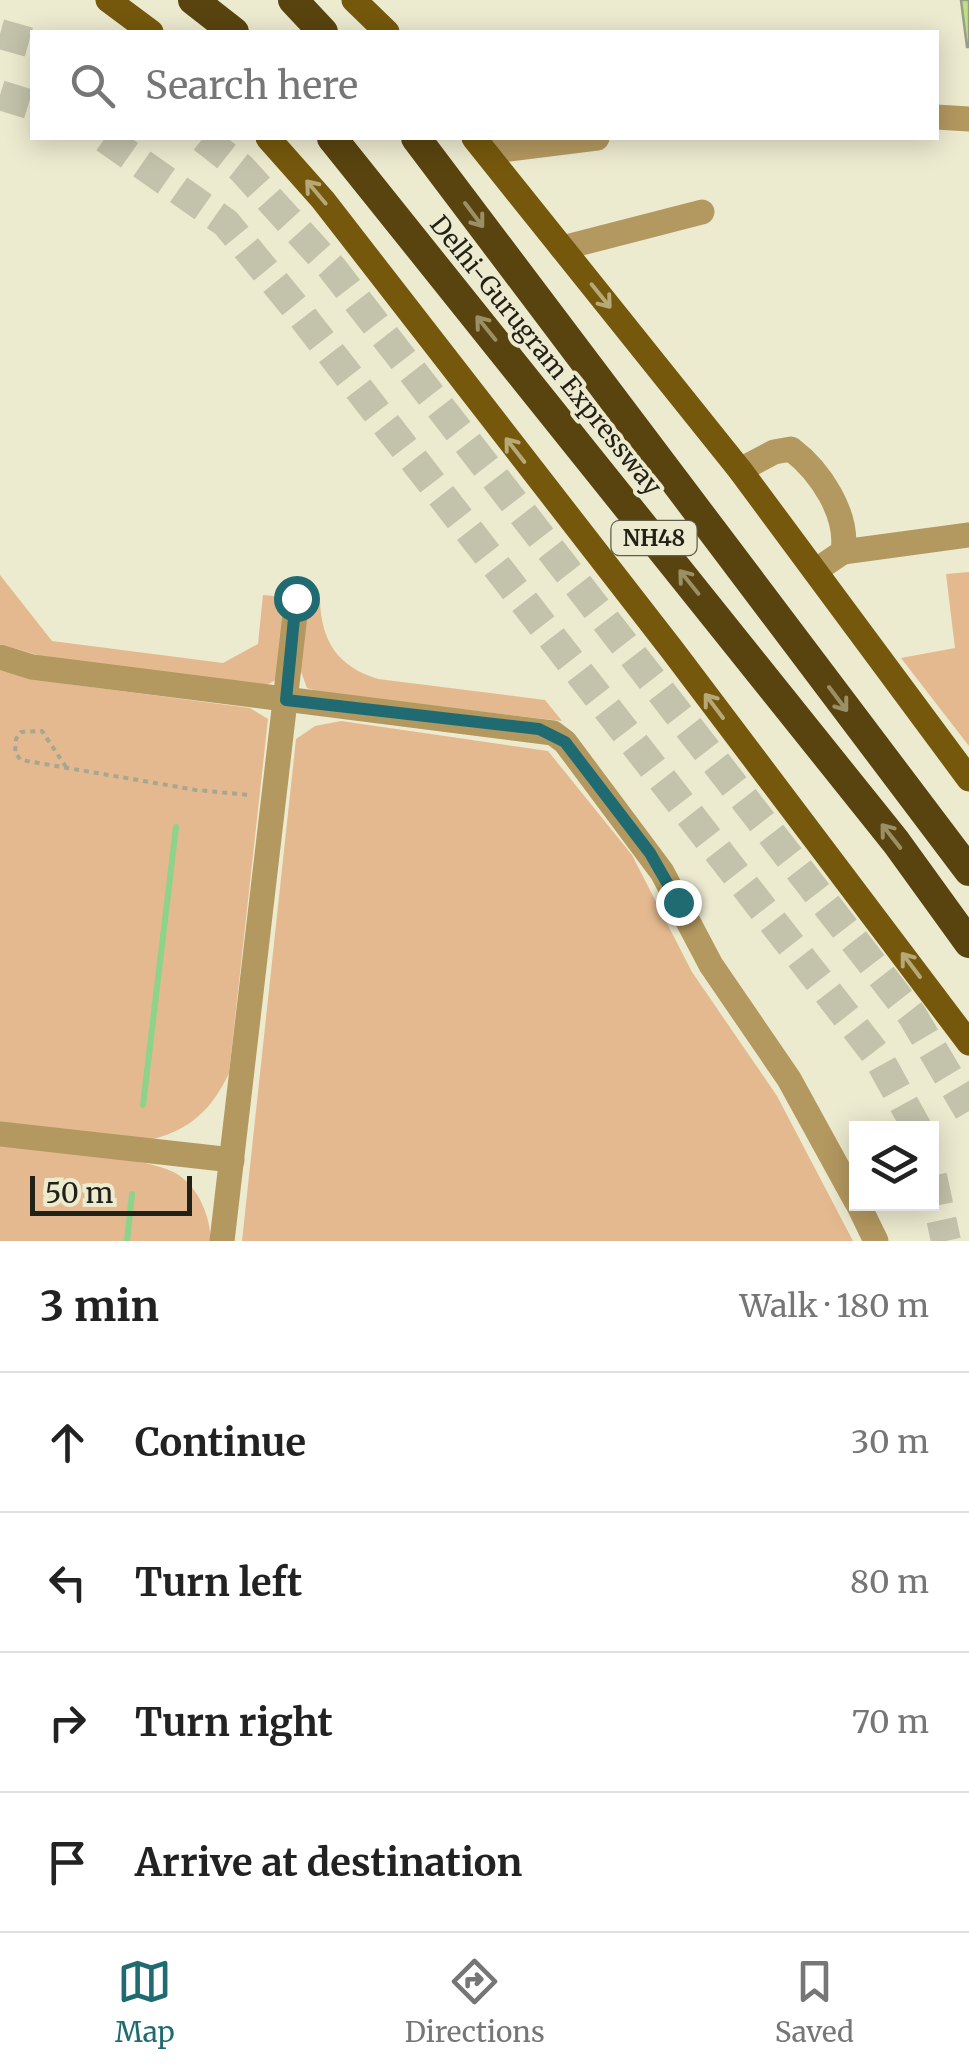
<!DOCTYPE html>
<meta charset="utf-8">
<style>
body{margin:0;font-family:Merriweather,serif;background:#f2f2f2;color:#222}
.controls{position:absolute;right:30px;bottom:30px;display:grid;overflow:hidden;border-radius:0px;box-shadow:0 5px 25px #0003}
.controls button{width:90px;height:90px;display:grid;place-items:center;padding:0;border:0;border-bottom:2px solid #e0e0e0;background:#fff;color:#222;font:50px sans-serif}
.scale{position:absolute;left:30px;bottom:25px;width:162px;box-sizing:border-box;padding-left:10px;border:5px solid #212117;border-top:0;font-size:28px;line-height:35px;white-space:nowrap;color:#212117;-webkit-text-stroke:8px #eceacf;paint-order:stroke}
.stop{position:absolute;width:30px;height:30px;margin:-22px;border:8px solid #1f6b71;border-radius:50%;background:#fff}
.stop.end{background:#1f6b71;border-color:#fff;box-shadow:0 2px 10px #0008}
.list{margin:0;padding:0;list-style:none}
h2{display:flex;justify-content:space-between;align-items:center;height:130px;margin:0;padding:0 40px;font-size:42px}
h2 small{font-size:32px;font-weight:400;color:#767676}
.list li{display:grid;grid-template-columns:65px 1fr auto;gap:30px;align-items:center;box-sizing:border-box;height:140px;padding:0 40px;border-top:2px solid #e0e0e0}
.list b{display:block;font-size:38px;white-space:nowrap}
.list em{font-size:32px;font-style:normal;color:#767676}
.icon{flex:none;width:55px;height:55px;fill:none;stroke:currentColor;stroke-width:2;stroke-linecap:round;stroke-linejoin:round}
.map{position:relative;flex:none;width:969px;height:1241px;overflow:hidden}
.search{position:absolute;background:#fff;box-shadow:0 5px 25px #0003;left:30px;right:30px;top:30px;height:110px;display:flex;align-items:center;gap:25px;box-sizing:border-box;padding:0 35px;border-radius:0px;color:#767676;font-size:38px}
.sheet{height:690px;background:#fff}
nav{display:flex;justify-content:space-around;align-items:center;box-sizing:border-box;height:140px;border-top:2px solid #e0e0e0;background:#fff;font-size:28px;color:#767676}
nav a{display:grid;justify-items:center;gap:5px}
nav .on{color:#1f6b71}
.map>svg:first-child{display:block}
.green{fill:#e4b98f}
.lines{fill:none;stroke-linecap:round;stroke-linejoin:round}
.stream{stroke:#8dd38a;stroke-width:6}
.building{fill:#c1e084;stroke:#96a088;stroke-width:2.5}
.highway-tunnel{stroke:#c3c2aa;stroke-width:30;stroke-dasharray:30 15;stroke-linecap:butt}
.path{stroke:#a7a690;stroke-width:4;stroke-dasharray:5 5;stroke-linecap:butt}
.minor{stroke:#b3985f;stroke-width:25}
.major{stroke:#75580c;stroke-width:25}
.highway{stroke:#59440f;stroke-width:30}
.oneway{stroke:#b6a877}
.oneway2{stroke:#9b8f65}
.route{stroke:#1f6b71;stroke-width:12}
.labels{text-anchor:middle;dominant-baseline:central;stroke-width:8;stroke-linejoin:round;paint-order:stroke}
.shield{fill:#eceacf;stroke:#5e5d4e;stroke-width:2.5}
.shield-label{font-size:22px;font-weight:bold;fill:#212117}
.street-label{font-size:25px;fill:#212117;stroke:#eceacf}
</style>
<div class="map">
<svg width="969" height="1241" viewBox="0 0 969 1241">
<rect width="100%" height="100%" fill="#eceacf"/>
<g class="green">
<polygon points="969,572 969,746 901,658 955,648 946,574"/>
<polygon points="0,575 52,641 223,663 258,644 263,595 286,597 276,680 266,685 51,659 0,644"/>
<path d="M 306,599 L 320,600 C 321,641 338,667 378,679 L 545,700 L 562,721 L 324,693 L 307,688 L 300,669 Z"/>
<path d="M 0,667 L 68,684 L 250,708 L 268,719 L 229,1073 C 213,1108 190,1130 153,1139 L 0,1123 Z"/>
<polygon points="341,721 548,751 632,855 692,972 777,1096 853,1241 242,1241 296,739 315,726"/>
<path d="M 0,1146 C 38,1150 149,1156 177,1174 C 199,1188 210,1216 211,1241 L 0,1241 Z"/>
</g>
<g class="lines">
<g class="stream">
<polyline points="143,1105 176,827"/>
<polyline points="127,1241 132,1194"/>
</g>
</g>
<polygon class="building" points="961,0 969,0 969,47 967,47"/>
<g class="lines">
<g class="highway-tunnel">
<polyline points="0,34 32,43"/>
<polyline points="0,95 32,105"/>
<polyline points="105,138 226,223 295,307 878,1057 917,1128"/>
<polyline points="203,138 241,168 332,268 912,1015 969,1111"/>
<polyline points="932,1176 946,1241"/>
</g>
<polyline class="path" points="66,767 42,731 21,732 16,739 15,753 21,760 196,790 250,795"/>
<g class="minor">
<polyline points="936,117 969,119"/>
<polyline points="486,152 597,138"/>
<polyline points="562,248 702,212"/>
<path d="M 740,470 L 774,452 L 791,449 C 820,471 849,514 843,552 L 815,571"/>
<polyline points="843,552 969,535"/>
<polyline points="0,657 32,667 553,733 565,742 662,872 711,965 789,1079 856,1201"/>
<polyline points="0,1134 232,1160"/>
<polyline points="858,1204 876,1241"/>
<polyline points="222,1241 297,598"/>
</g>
<g class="major">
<polyline points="108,0 151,32"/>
<polyline points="354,0 387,32"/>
<polyline points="268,138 323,200 673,651 969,1043"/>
<polyline points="474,138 740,470 969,779"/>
</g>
<g class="highway">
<polyline points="193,0 234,32"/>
<polyline points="293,0 323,32"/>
<polyline points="332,138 896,842 969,943"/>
<polyline points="416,138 969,871"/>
</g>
</g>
<defs><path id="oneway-shaft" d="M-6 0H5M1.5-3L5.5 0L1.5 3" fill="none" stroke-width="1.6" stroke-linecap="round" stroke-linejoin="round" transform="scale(2.5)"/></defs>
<g class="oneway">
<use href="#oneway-shaft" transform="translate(316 192) rotate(-130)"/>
<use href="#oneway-shaft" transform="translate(601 296) rotate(51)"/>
<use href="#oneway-shaft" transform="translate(515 450) rotate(-128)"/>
<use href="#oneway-shaft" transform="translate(714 706) rotate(-127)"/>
<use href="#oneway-shaft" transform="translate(911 965) rotate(-127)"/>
</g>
<g class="oneway2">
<use href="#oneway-shaft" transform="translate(474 215) rotate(53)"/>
<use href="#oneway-shaft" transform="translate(486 328) rotate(-129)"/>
<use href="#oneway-shaft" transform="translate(689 582) rotate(-129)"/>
<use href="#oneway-shaft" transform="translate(838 699) rotate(53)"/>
<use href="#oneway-shaft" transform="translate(891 836) rotate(-128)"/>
</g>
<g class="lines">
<polyline class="route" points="296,598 286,700 539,729 565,742 650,853 678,902"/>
</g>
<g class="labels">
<rect class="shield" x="611.5" y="521" width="85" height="34" rx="8"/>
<g class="shield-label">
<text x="654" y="538">NH48</text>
</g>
<g class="street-label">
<text transform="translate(546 355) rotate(51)">Delhi-Gurugram Expressway</text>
</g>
</g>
</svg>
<div class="controls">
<button><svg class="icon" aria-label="layers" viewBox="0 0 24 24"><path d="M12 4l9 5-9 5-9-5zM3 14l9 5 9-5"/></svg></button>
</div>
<div class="scale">50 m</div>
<div class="stop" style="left:296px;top:598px"></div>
<div class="stop end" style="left:678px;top:902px"></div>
<div class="search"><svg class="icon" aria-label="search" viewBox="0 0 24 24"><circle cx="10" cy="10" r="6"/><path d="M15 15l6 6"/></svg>Search here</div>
</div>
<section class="sheet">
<h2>3 min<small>Walk · 180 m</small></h2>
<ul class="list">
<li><svg class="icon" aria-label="ahead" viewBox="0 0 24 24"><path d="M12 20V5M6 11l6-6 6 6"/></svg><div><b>Continue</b></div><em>30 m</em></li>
<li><svg class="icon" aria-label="left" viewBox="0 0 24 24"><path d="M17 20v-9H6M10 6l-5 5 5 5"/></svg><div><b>Turn left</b></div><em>80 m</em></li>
<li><svg class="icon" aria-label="right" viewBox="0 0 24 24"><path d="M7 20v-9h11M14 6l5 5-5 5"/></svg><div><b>Turn right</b></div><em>70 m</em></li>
<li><svg class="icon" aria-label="arrive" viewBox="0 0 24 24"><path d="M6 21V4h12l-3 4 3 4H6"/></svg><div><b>Arrive at destination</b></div></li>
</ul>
</section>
<nav>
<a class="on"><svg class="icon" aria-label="map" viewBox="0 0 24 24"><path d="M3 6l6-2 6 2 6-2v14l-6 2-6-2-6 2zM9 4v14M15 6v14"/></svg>Map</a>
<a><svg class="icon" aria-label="directions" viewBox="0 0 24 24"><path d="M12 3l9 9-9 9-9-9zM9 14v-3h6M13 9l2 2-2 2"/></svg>Directions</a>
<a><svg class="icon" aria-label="saved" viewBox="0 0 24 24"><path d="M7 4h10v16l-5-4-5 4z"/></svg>Saved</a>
</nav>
